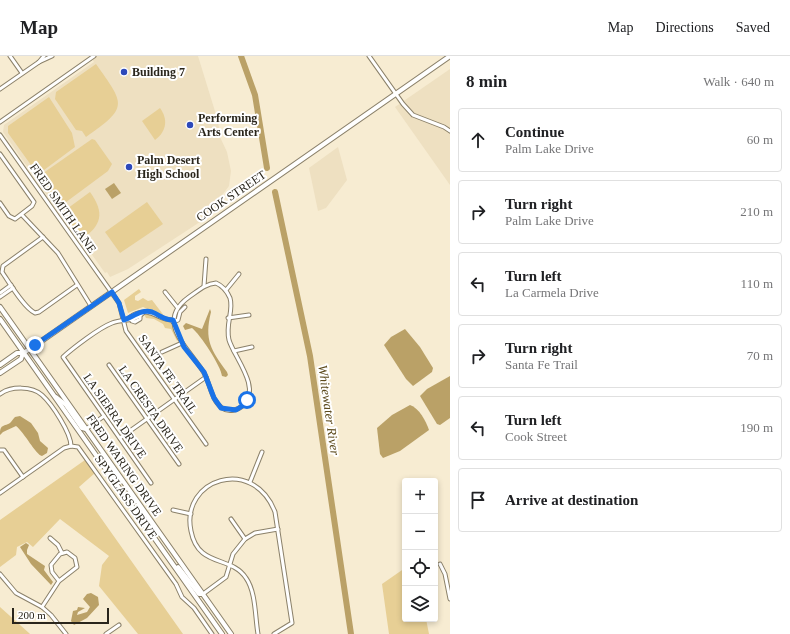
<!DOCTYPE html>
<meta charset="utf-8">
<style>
body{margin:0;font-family:Georgia,serif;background:#f2f2f2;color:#202124}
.controls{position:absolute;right:12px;bottom:12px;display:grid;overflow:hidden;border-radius:4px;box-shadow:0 2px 6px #0003}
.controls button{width:36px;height:36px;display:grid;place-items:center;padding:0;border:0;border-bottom:1px solid #e0e0e0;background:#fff;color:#202124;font:20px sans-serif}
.scale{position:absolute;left:12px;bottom:10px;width:97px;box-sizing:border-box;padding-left:4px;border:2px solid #29251b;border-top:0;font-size:11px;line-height:14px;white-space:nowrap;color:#29251b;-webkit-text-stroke:3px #fff;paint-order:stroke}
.stop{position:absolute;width:12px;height:12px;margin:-9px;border:3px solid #1a73e8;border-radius:50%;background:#fff}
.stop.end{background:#1a73e8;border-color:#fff;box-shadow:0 1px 4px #0008}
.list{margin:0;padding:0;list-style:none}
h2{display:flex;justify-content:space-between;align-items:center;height:52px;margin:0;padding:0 16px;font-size:17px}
h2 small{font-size:13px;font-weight:400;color:#757577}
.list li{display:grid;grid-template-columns:26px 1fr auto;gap:12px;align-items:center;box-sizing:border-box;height:64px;margin:0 8px 8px;padding:0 8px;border:1px solid #e0e0e0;border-radius:4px}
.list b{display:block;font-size:15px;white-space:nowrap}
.list p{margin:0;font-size:13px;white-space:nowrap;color:#757577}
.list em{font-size:13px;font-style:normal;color:#757577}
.icon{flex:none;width:22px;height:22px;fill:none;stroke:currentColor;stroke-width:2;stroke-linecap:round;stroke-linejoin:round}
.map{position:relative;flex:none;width:450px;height:578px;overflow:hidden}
header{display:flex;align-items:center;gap:24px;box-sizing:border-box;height:56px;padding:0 20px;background:#fff;border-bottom:1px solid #e0e0e0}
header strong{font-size:19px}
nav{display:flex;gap:22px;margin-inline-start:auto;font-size:14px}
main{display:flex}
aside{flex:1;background:#fff}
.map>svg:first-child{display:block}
.built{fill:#eee0c1}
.green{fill:#e7cf95}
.water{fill:#baa167}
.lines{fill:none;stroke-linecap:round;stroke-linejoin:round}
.river{stroke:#baa167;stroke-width:6}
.street-casing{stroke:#8b816a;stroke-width:5}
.secondary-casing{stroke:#8b816a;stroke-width:6}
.street{stroke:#fff;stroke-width:3}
.secondary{stroke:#fff;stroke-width:4}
.route{stroke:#1a73e8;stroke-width:5}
.poi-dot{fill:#2d49ba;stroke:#fff;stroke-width:1.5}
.labels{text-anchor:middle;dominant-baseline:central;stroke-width:4;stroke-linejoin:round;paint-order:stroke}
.poi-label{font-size:12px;font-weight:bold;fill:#29251b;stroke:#fff;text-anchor:start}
.street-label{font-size:12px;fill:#29251b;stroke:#fff}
.water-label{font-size:13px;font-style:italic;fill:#5c4a1c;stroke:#fff}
</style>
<header>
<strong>Map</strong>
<nav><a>Map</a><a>Directions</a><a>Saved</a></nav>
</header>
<main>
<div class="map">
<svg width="450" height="578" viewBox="0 0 450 578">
<rect width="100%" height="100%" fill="#f7ecd2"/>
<g class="built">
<polygon points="90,0 198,0 218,65 220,81 227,96 231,115 229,130 203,164 128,213 110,221 107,216 105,217 83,186 79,185 3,76 4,69 94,6"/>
<polygon points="450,13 450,129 395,51"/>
<polygon points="338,91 347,124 326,152 318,155 309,112"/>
</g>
<g class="green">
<path d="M 96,8 C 125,49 129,51 86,81 L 82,75 L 76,74 L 55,43 L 56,36 Z"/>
<polygon points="49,41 72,77 75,91 44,114 41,113 36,116 8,77 8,70"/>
<path d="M 160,52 C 168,63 167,75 155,84 L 142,65 Z"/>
<polygon points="92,83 95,84 112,108 108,115 58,152 39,120"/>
<path d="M 90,136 C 105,157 102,169 81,184 L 63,158 L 64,155 Z"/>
<polygon points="147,146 163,168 120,197 105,176"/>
<polygon points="139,233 141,236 135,240 135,244 138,245 143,242 148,245 152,244 165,261 143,251 128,257 124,244"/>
<polygon points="144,258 153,259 171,267 178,284 177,285 171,273 165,272 163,268 154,263 146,262"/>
<polygon points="85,404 95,417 79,431 183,578 138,578 99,530 102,509 109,500 60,463 33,491 27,486 17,491 16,499 0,511 0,464"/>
<polygon points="405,512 405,563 426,563 429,578 389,578 382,528"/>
<polygon points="0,551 29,577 30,578 0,578"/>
</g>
<g class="water">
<polygon points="114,127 121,137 112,143 105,133"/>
<path d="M 210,253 L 211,256 C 204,284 211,294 227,316 L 228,319 L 226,321 L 222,320 C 221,310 200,278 192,272 L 185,274 L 183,270 L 186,267 L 202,273 Z"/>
<polygon points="405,273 420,291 433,312 432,316 413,330 406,323 384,289 391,281"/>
<polygon points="450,320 450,362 440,369 437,368 420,340 427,333"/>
<path d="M 410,349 C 419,352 426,365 429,374 L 400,395 L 383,402 L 380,398 L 377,372 L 392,359 Z"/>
<path d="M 20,360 L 31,367 L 38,377 L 40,385 L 48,392 L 47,397 L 42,400 C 36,399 24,376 16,370 L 3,376 L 0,379 C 0,368 3,371 10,367 C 12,365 13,363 15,361 Z"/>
<polygon points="26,487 29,489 27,494 27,498 45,510 44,514 53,526 51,529 31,508 20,491"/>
<polygon points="91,537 98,541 99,549 87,562 74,569 71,565 73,555 77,554 78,551 85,552 78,556 77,559 87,556 90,551 83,543 87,538"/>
</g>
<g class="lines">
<g class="river">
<polyline points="241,0 255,39 267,112"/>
<polyline points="275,136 310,300 351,578"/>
</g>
<g class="street-casing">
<g id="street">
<polyline points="10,0 22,17"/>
<polyline points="369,0 403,48 413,59 444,71 450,75"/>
<polyline points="39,6 52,0"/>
<polyline points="0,33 39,6 44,0"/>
<polyline points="0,66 94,0"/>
<polyline points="0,79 119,247 126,275 206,388"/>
<polyline points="0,98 34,146 32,150 15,163 9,160 0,147"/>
<polyline points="22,159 58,197 91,250"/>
<path d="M 43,181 L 3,210 L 2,216 C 9,226 24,252 35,257 L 39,256 L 77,229"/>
<path d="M 216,227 C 223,230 227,235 230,242 C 234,255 225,268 229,284 C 234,301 261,331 244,349 C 238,354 229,357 222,352 C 211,344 210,327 204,317 C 189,292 154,266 189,241 C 198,235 205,228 216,227 Z"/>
<polyline points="204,230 206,203"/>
<polyline points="226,234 239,218"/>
<polyline points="165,236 177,251"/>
<polyline points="0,237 11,229"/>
<polyline points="0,241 13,232"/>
<path d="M 143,257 C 134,267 124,262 112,267 C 99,272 73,292 63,301 L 151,427"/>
<polyline points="228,262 249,259"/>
<path d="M 127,263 C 130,262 132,259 135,258 C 152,251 157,264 173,264"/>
<polyline points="132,265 135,266 140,263 140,260"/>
<polyline points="173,266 178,264 180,256 185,251"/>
<polyline points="234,295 252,291"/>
<polyline points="162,296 182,287"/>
<polyline points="109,309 179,408"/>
<path d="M 0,338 C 11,330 32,330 42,339 C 52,348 71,377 71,390"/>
<polyline points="86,373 104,360"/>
<polyline points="120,382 206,321"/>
<polyline points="0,394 4,394 23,421"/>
<polyline points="250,426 262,396"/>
<polyline points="0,437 64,392 71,390 78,391 176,528 182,541 194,552 212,578"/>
<polyline points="173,454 191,458"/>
<polyline points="231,463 245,483"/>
<polyline points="50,482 58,489 62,497"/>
<polyline points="440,508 445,518 450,543"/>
<polyline points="0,518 16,537 42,551 51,559 66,578"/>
<polyline points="203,538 226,521 233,498 245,483 255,477 278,473"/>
<polyline points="42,551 59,525 77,511 75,502 67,496 60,498 51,509 52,516 59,525"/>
<polyline points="106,578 119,569"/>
<path d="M 258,578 C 255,561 256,536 246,522 C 231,499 198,512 191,475 C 180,423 253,399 275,456 L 292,567 L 274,578"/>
</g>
</g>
<g class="secondary-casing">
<g id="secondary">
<polyline points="0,251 231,578"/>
<polyline points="0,263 222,578"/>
<polyline points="0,309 17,297 23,297 30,293 450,0"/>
<polyline points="0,317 21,303 23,297"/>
<polyline points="56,341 66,349 82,372 86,373"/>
<polyline points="178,511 199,538 203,538"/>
</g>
</g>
<use href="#street" class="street"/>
<use href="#secondary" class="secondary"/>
</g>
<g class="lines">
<path class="route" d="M 35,289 L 112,236 L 119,247 L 124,264 C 133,261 141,253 152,256 C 160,259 163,264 173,264 L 184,291 L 204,316 L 214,342 L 221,352 L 236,354 L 245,348 L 247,344"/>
</g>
<g class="poi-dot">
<circle cx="124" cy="16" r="4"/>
<circle cx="190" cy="69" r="4"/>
<circle cx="129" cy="111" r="4"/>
</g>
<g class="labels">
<g class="poi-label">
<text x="132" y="16">Building 7</text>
<text x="198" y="62">Performing<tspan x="198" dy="14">Arts Center</tspan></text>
<text x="137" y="104">Palm Desert<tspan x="137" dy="14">High School</tspan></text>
</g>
<g class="street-label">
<text transform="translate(231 140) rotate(-34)">COOK STREET</text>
<text transform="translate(63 152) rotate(55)">FRED SMITH LANE</text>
<text transform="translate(168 318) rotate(55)">SANTA FE TRAIL</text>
<text transform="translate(151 353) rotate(55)">LA CRESTA DRIVE</text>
<text transform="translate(115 360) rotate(55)">LA SIERRA DRIVE</text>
<text transform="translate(124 409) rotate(55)">FRED WARING DRIVE</text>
<text transform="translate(126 441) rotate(55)">SPYGLASS DRIVE</text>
</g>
<g class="water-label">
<text transform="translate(329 354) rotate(82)">Whitewater River</text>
</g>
</g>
</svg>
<div class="controls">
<button>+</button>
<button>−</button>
<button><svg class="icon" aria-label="locate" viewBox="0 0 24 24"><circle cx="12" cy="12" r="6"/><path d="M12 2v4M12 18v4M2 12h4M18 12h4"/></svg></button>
<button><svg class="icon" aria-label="layers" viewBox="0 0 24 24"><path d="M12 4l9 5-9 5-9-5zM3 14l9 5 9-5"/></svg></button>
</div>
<div class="scale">200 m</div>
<div class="stop" style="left:247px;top:344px"></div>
<div class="stop end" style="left:35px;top:289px"></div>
</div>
<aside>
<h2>8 min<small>Walk · 640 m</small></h2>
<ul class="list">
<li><svg class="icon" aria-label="ahead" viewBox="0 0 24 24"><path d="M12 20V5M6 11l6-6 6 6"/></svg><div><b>Continue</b><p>Palm Lake Drive</p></div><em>60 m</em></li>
<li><svg class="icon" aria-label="right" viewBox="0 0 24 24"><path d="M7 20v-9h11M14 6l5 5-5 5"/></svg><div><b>Turn right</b><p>Palm Lake Drive</p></div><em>210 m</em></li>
<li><svg class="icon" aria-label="left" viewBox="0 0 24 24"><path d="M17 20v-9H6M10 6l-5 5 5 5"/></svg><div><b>Turn left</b><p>La Carmela Drive</p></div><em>110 m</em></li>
<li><svg class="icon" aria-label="right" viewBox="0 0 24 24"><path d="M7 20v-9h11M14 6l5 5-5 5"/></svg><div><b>Turn right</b><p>Santa Fe Trail</p></div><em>70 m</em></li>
<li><svg class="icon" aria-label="left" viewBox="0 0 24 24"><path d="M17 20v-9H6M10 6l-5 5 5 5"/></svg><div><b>Turn left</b><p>Cook Street</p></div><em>190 m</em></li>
<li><svg class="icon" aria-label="arrive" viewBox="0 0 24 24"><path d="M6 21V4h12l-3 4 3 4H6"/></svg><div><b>Arrive at destination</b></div></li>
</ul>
</aside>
</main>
